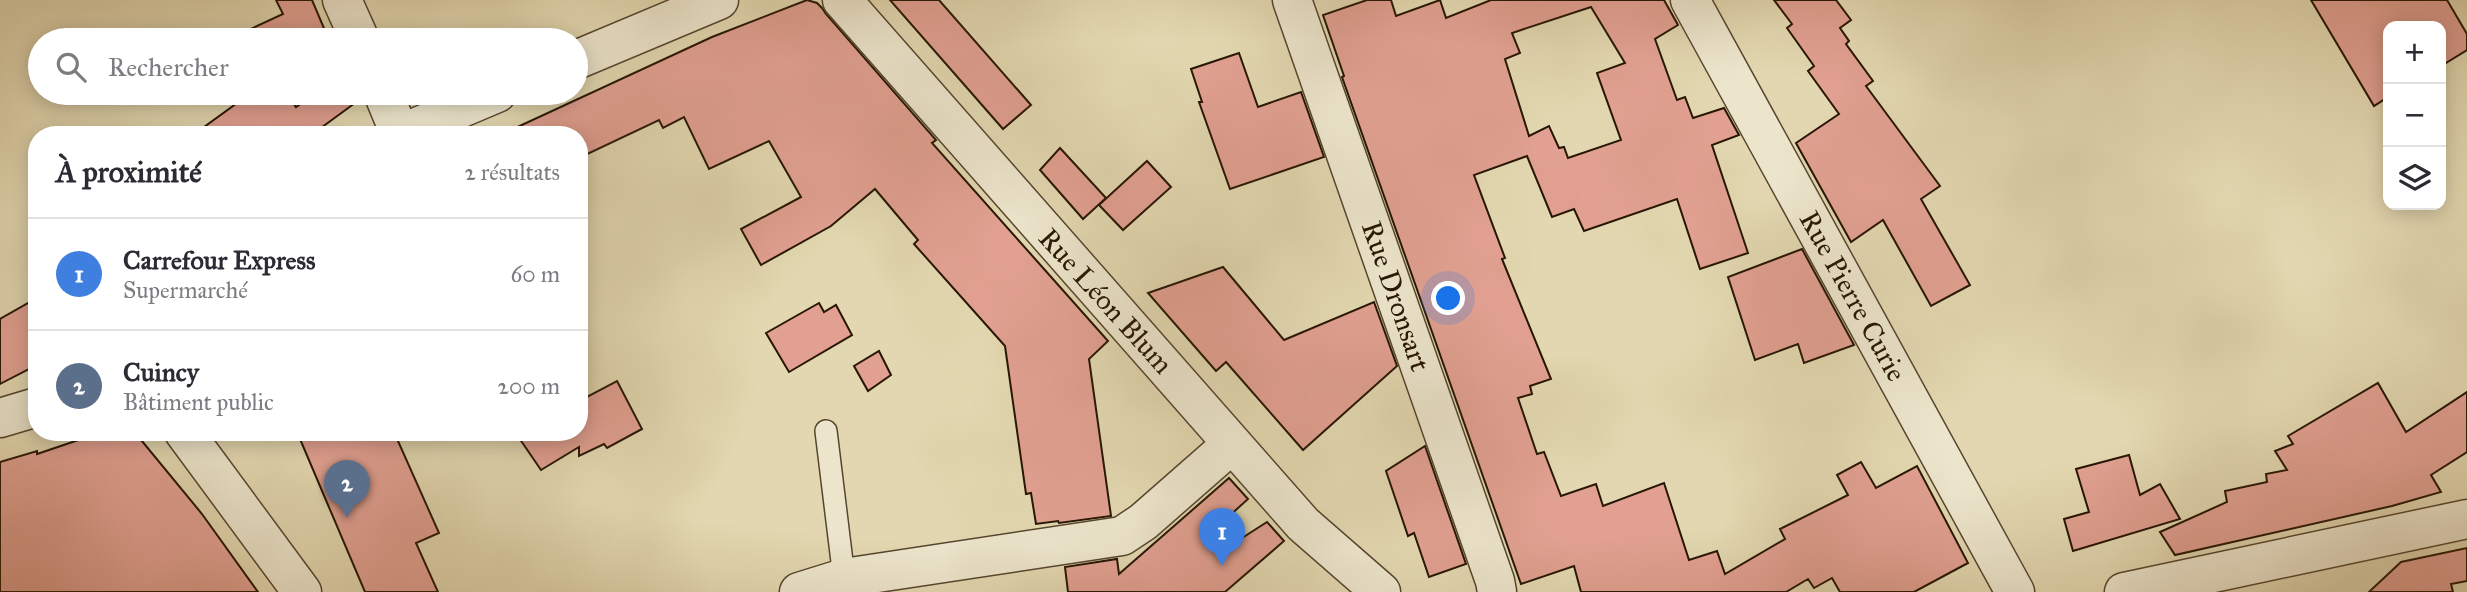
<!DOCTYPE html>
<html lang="fr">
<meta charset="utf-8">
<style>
body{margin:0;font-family:"IM FELL Great Primer",serif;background:#f7f7f7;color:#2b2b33}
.controls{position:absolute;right:21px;top:21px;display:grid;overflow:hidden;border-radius:14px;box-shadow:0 4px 18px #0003}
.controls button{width:63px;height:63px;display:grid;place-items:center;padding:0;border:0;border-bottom:2px solid #e1e1e2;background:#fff;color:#2b2b33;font:35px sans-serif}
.you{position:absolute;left:1449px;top:299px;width:24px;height:24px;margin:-18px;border:5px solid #fff;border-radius:50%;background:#1a73e8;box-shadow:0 0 0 10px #1a73e833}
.badge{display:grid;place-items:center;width:46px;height:46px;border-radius:50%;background:#ea580c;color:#fff;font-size:23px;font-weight:700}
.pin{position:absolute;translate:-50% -58px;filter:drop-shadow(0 2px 4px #0008)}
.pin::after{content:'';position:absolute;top:37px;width:24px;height:21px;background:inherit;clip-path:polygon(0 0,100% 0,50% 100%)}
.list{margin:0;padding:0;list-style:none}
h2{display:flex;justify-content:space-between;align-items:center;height:91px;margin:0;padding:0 28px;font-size:30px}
h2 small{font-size:23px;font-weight:400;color:#7c7c81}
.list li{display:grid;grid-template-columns:46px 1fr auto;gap:21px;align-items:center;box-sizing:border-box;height:112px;padding:0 28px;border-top:2px solid #e1e1e2}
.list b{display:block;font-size:26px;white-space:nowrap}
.list p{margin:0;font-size:23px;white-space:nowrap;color:#7c7c81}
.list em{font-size:23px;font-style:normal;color:#7c7c81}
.icon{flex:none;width:38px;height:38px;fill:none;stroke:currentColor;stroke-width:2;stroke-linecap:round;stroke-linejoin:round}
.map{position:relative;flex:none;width:2467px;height:592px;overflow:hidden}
.search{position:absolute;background:#fff;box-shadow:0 4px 18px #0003;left:28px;top:28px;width:560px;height:77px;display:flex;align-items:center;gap:18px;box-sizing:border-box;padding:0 24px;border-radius:38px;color:#7c7c81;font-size:26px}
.panel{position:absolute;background:#fff;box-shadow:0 4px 18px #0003;left:28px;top:126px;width:560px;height:315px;border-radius:28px}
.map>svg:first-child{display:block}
.building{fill:#e1a091;stroke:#271604;stroke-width:2;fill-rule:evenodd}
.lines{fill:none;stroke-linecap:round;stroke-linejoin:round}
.service-casing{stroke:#56462f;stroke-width:24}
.minor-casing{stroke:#56462f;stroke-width:41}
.tertiary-casing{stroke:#56462f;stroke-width:41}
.service{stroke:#ece5cc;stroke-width:21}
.minor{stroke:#ece5cc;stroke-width:38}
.tertiary{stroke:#ece5cc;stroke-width:38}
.labels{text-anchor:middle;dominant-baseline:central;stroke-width:7;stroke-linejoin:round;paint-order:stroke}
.street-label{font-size:28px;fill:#271604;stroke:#ece5cc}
</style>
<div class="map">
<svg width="2467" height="592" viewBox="0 0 2467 592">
<rect width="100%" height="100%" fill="#e2d7b0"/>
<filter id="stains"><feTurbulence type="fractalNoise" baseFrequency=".00286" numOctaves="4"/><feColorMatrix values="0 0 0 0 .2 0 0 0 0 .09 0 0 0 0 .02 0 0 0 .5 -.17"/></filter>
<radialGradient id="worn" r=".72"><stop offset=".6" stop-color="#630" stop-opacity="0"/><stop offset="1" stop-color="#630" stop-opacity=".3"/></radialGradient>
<g class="building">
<polygon points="276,0 312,0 329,40 227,40 283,14"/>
<polygon points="807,0 817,3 822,8 826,14 936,140 932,143 1108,341 1089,359 1111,516 1059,523 1058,521 1036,524 1031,493 1026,494 1005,346 914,244 918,240 875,189 831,226 761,265 741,229 801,197 769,141 709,169 684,117 663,128 659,120 579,158 579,135 500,135 712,37"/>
<polygon points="890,0 939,0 1031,105 1003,129"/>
<path d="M 1367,0 L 1391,0 L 1396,16 L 1440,0 L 1446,18 L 1491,0 L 1664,0 L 1678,25 L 1655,39 L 1677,100 L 1685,97 L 1693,118 L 1724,108 L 1739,135 L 1712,145 L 1748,253 L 1700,269 L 1677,199 L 1584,231 L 1574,209 L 1552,217 L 1527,156 L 1474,175 L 1505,258 L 1502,259 L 1551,379 L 1530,386 L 1532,394 L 1518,398 L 1537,454 L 1544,452 L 1561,496 L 1596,484 L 1603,506 L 1664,483 L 1689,560 L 1717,551 L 1725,574 L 1785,539 L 1780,529 L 1848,495 L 1837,475 L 1861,462 L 1876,488 L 1917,466 L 1968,563 L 1914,592 L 1840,592 L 1832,578 L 1814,588 L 1808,579 L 1786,592 L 1581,592 L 1574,566 L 1521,584 L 1342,77 L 1344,76 L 1323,15 ZM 1591,7 L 1625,63 L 1597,73 L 1621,140 L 1568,158 L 1564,147 L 1559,148 L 1549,126 L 1529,136 L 1505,59 L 1520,53 L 1512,33 Z"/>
<polygon points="1774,0 1836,0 1851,20 1840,28 1849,41 1846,44 1873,81 1866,86 1940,186 1921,199 1970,285 1931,306 1883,220 1851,242 1796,143 1839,114 1808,71 1814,66 1787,28 1792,24"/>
<polygon points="2311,0 2447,0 2467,34 2467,50 2441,66 2441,26 2388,26 2388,97 2374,106"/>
<polygon points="1239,53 1258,107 1301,92 1324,157 1230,189 1199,102 1202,102 1191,69"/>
<polygon points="251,93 286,93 296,107 316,93 351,93 355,103 314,133 315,135 193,135"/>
<polygon points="1060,148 1106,198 1083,219 1040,170"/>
<polygon points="1147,161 1171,187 1123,230 1099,205"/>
<polygon points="1802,249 1854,345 1804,363 1798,344 1755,360 1728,277"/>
<polygon points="1223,267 1284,340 1374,302 1397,366 1303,450 1226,362 1216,371 1148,293"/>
<polygon points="37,298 37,365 0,384 0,319"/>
<polygon points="819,303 824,312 836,305 852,335 789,372 766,333"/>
<polygon points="879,351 891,375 868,391 854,366"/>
<polygon points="617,381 642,429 607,448 604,444 579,456 579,447 541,470 515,432 579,432 579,401"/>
<polygon points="2378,383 2406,432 2467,392 2467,452 2431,475 2441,492 2392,506 2175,555 2160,532 2227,502 2225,491 2267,482 2266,474 2287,470 2275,451 2293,444 2288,436"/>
<polygon points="102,432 127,432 142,441 202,514 258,592 0,592 0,462 37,451 37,454"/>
<polygon points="297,432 394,432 439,533 416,543 438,592 365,592"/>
<polygon points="1425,446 1466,564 1429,577 1414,533 1408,536 1386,471"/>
<polygon points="2129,455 2140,495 2160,484 2180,519 2073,551 2064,519 2089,512 2076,469"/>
<polygon points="1229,478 1248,499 1227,518 1242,538 1267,522 1284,541 1225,592 1068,592 1065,567 1117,559 1119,574"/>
<polygon points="2467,548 2467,581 2451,584 2453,592 2369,592 2401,562"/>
</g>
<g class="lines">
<g class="service-casing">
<polyline id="service" points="826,431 844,578"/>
</g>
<g class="minor-casing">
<g id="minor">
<polyline points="342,0 360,40"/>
<polyline points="1292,0 1495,581 1497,592"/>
<polyline points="1690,0 2015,592"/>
<polyline points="383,93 400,134"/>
<polyline points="799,592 844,578 1122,536 1143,522 1232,444"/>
</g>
</g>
<g class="tertiary-casing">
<g id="tertiary">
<polyline points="842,0 1303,524 1381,592"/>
<polyline points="576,60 719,0"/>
<polyline points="398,135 497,93"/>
<polyline points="0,418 37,407"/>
<polyline points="184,432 302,592"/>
<polyline points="2124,592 2467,519"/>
</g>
</g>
<use href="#service" class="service"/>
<use href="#minor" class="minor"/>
<use href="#tertiary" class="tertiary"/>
</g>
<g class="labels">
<g class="street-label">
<text transform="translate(1396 296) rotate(71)">Rue Dronsart</text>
<text transform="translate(1853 296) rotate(61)">Rue Pierre Curie</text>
<text transform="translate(1106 301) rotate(48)">Rue Léon Blum</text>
</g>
</g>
<rect width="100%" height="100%" filter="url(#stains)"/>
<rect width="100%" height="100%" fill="url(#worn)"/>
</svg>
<div class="controls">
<button>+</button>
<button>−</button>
<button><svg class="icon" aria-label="layers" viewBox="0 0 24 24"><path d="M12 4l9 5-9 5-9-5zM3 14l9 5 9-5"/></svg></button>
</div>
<div class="you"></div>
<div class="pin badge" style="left:1222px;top:566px;background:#3f7fe0">1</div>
<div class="pin badge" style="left:347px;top:518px;background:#5c6f8a">2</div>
<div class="search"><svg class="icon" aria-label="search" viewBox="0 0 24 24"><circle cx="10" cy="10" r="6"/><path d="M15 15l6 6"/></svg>Rechercher</div>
<section class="panel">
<h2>À proximité<small>2 résultats</small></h2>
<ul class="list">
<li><span class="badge" style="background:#3f7fe0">1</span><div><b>Carrefour Express</b><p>Supermarché</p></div><em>60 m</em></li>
<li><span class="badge" style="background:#5c6f8a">2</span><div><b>Cuincy</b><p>Bâtiment public</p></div><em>200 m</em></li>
</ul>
</section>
</div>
